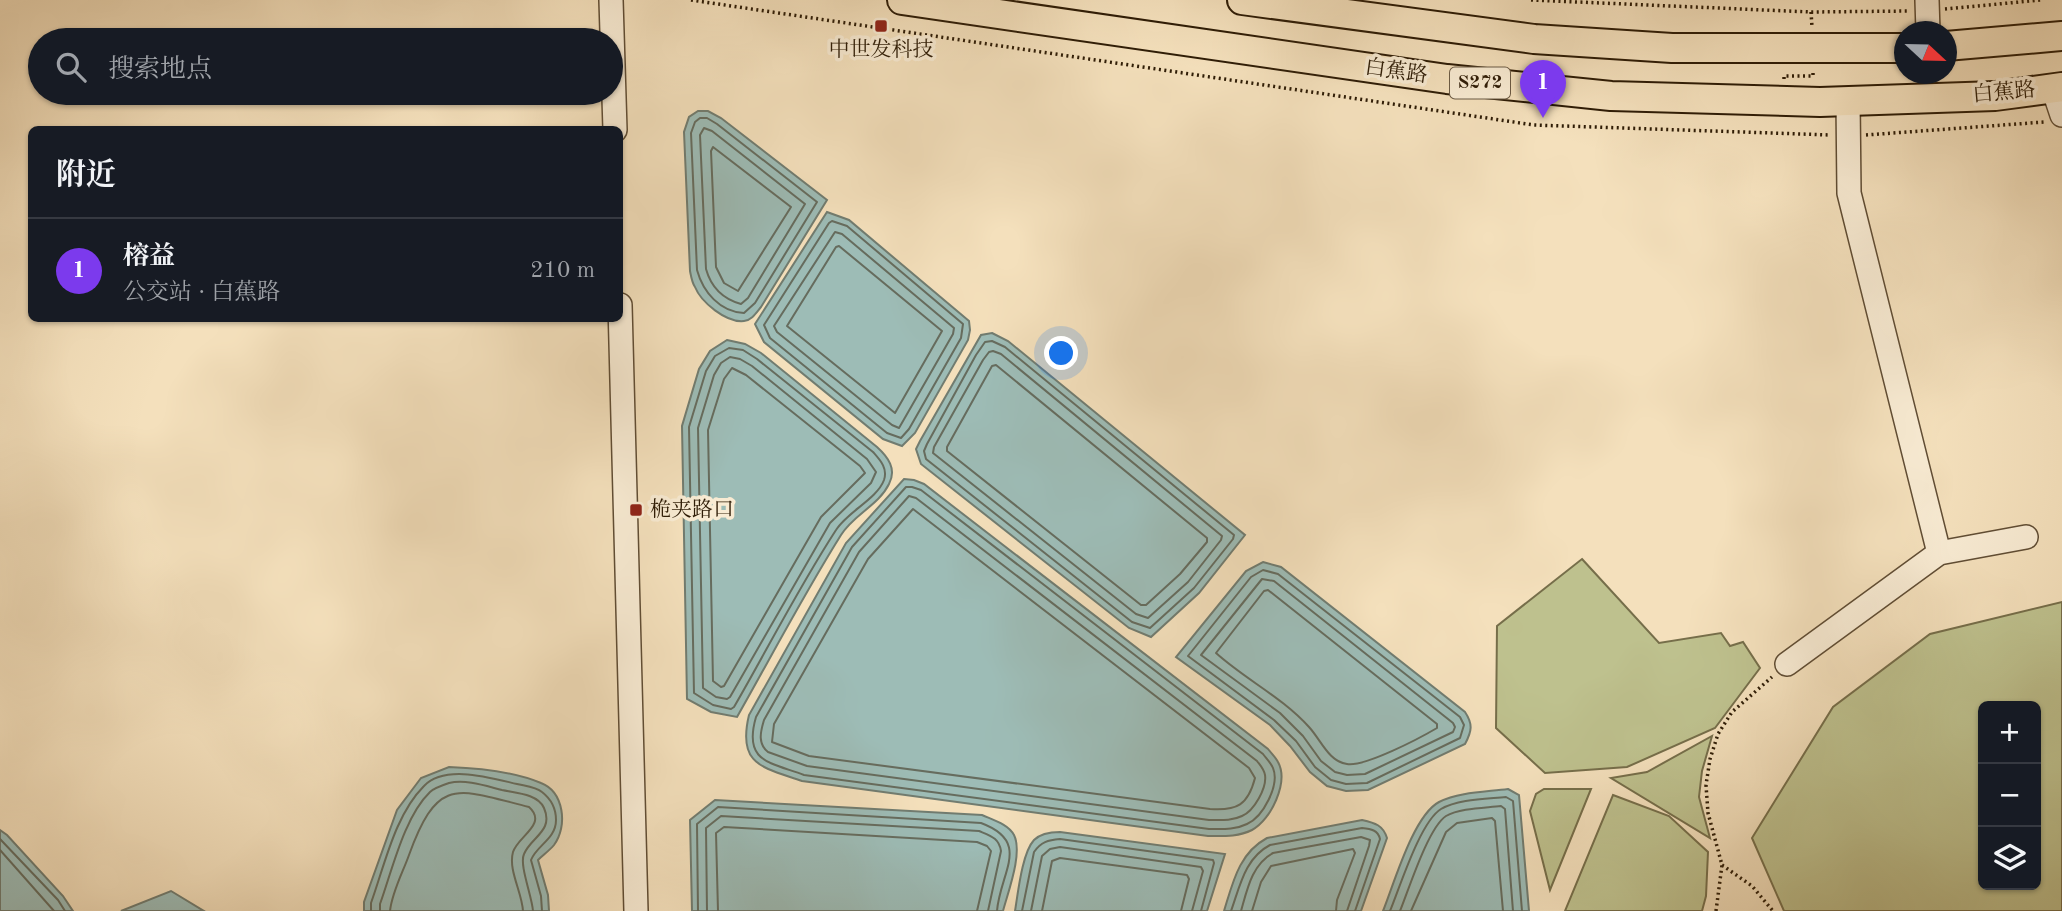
<!DOCTYPE html>
<html lang="zh">
<meta charset="utf-8">
<style>
body{margin:0;font-family:"Old Standard TT","Noto Serif SC",serif;background:#20242c;color:#f1f3f6}
.controls{position:absolute;right:21px;bottom:21px;display:grid;overflow:hidden;border-radius:10px;box-shadow:0 2px 5px #0004}
.controls button{width:63px;height:63px;display:grid;place-items:center;padding:0;border:0;border-bottom:2px solid #363941;background:#171b24;color:#f1f3f6;font:35px sans-serif}
.compass{position:absolute;left:1894px;top:21px;width:63px;height:63px;border-radius:50%;background:#171b24;box-shadow:0 2px 5px #0004;rotate:112deg}
.you{position:absolute;left:1062px;top:354px;width:24px;height:24px;margin:-18px;border:5px solid #fff;border-radius:50%;background:#1a73e8;box-shadow:0 0 0 10px #1a73e833}
.badge{display:grid;place-items:center;width:46px;height:46px;border-radius:50%;background:#7c3aed;color:#fff;font-size:23px;font-weight:700}
.pin{position:absolute;translate:-50% -58px;filter:drop-shadow(0 2px 4px #0008)}
.pin::after{content:'';position:absolute;top:37px;width:24px;height:21px;background:inherit;clip-path:polygon(0 0,100% 0,50% 100%)}
.list{margin:0;padding:0;list-style:none}
h2{display:flex;justify-content:space-between;align-items:center;height:91px;margin:0;padding:0 28px;font-size:30px}
h2 small{font-size:23px;font-weight:400;color:#9ea1a6}
.list li{display:grid;grid-template-columns:46px 1fr auto;gap:21px;align-items:center;box-sizing:border-box;height:105px;padding:0 28px;border-top:2px solid #363941}
.list b{display:block;font-size:26px;white-space:nowrap}
.list p{margin:0;font-size:23px;white-space:nowrap;color:#9ea1a6}
.list em{font-size:23px;font-style:normal;color:#9ea1a6}
.icon{flex:none;width:38px;height:38px;fill:none;stroke:currentColor;stroke-width:2;stroke-linecap:round;stroke-linejoin:round}
.map{position:relative;flex:none;width:2062px;height:911px;overflow:hidden}
.search{position:absolute;background:#171b24;box-shadow:0 2px 5px #0004;left:28px;top:28px;width:595px;height:77px;display:flex;align-items:center;gap:18px;box-sizing:border-box;padding:0 24px;border-radius:38px;color:#9ea1a6;font-size:26px}
.panel{position:absolute;background:#171b24;box-shadow:0 2px 5px #0004;left:28px;top:126px;width:595px;height:196px;border-radius:10px}
.map>svg:first-child{display:block}
.green{fill:#bec18e;stroke:#766e4a;stroke-width:2;fill-rule:evenodd}
.water{fill:#9dbcb6;stroke:#717c70;stroke-width:2}
.lines{fill:none;stroke-linecap:round;stroke-linejoin:round}
.shore{stroke:#666c5e;stroke-width:2}
.minor-casing{stroke:#604d34;stroke-width:26}
.major-casing{stroke:#2e1c06;stroke-width:32}
.path{stroke:#2e1c06;stroke-width:3.5;stroke-dasharray:2 3.5;stroke-linecap:butt}
.minor{stroke:#f8ebd3;stroke-width:23}
.major{stroke:#f4e0bc;stroke-width:28}
.poi-dot{fill:#8f2418;stroke:#f8ebd3;stroke-width:2.5}
.labels{text-anchor:middle;dominant-baseline:central;stroke-width:7;stroke-linejoin:round;paint-order:stroke}
.shield{fill:#f8ebd3;stroke:#6b5a44;stroke-width:2}
.shield-label{font-size:19px;font-weight:bold;fill:#2e1c06}
.poi-label{font-size:21px;fill:#2e1c06;stroke:#f8ebd3}
.street-label{font-size:21px;fill:#2e1c06;stroke:#f8ebd3}
</style>
<div class="map">
<svg width="2062" height="911" viewBox="0 0 2062 911">
<rect width="100%" height="100%" fill="#f4e0bc"/>
<filter id="stains"><feTurbulence type="fractalNoise" baseFrequency=".00286" numOctaves="4"/><feColorMatrix values="0 0 0 0 .2 0 0 0 0 .09 0 0 0 0 .02 0 0 0 .5 -.17"/></filter>
<radialGradient id="worn" r=".72"><stop offset=".6" stop-color="#630" stop-opacity="0"/><stop offset="1" stop-color="#630" stop-opacity=".3"/></radialGradient>
<g class="green">
<polygon points="1582,559 1659,643 1721,633 1730,646 1743,642 1760,668 1715,728 1627,767 1545,773 1496,728 1497,626"/>
<path d="M 2062,602 L 2062,911 L 1784,911 L 1752,838 L 1833,707 L 1930,634 ZM 1983,706 L 2036,706 L 2036,885 L 1983,885 Z"/>
<polygon points="1712,736 1702,771 1699,797 1710,838 1611,778 1647,772"/>
<polygon points="1544,789 1591,789 1550,890 1530,811 1536,794"/>
<polygon points="1613,795 1669,816 1708,852 1706,896 1702,911 1565,911"/>
</g>
<g class="water">
<path d="M 698,111 L 708,111 L 721,118 L 827,200 L 761,307 C 756,313 752,320 744,321 C 726,323 701,302 695,287 C 692,283 691,276 690,271 L 684,132 L 689,117 Z"/>
<polygon points="827,212 849,220 969,321 970,330 968,340 915,433 902,446 883,439 764,342 755,324"/>
<polygon points="992,333 1008,341 1245,535 1199,593 1151,637 1129,628 921,464 916,449 920,441 981,335"/>
<path d="M 727,340 L 745,344 L 761,353 L 877,447 C 888,457 897,469 889,484 C 879,505 853,515 841,535 C 804,594 771,657 737,717 L 711,712 L 687,699 L 682,426 L 699,369 L 710,351 Z"/>
<path d="M 904,479 L 914,480 L 924,484 L 1268,749 C 1271,753 1276,758 1278,762 C 1289,782 1271,820 1252,830 C 1238,837 1223,836 1208,836 L 802,781 C 762,767 737,765 749,715 L 846,543 Z"/>
<path d="M 1263,562 L 1281,567 L 1465,712 C 1473,724 1472,731 1465,744 L 1368,790 L 1346,791 L 1327,786 L 1310,772 L 1290,746 L 1270,725 L 1176,657 L 1246,571 Z"/>
<path d="M 449,767 C 477,768 515,772 541,783 C 564,792 568,826 554,845 C 550,850 543,855 538,860 L 548,895 L 549,911 L 364,911 L 364,902 L 397,810 L 421,778 Z"/>
<path d="M 1508,789 L 1519,795 L 1529,911 L 1383,911 C 1394,884 1413,816 1439,802 C 1459,792 1486,792 1508,789 Z"/>
<path d="M 715,800 L 982,815 C 993,820 1008,824 1014,835 C 1023,853 1008,892 1003,911 L 692,911 L 690,820 Z"/>
<path d="M 1362,820 C 1375,823 1383,825 1387,838 L 1361,911 L 1224,911 C 1233,882 1239,853 1267,838 Z"/>
<polygon points="0,830 7,835 63,896 73,911 0,911"/>
<path d="M 1060,832 L 1225,854 L 1207,911 L 1015,911 C 1018,893 1022,853 1034,840 C 1041,833 1051,832 1060,832 Z"/>
<polygon points="171,891 204,911 121,911"/>
</g>
<g class="lines">
<g class="shore">
<path d="M 700,118 L 707,118 L 717,124 L 817,202 L 755,303 L 744,313 C 720,312 703,292 697,270 L 691,133 L 695,122 Z"/>
<path d="M 704,128 L 712,131 L 805,204 L 748,298 L 741,304 C 723,299 711,287 706,269 L 700,135 Z"/>
<polygon points="713,147 791,207 738,291 724,283 716,267 711,151"/>
<polygon points="832,221 847,226 963,324 961,338 909,429 901,438 887,433 770,338 764,325 829,223"/>
<polygon points="835,232 842,234 954,328 953,334 899,428 892,425 777,332 774,326"/>
<polygon points="839,246 942,331 895,413 787,326 836,247"/>
<polygon points="992,341 1005,347 1234,535 1233,539 1194,588 1150,628 1132,622 926,459 924,451 927,444 976,355 985,342"/>
<path d="M 729,348 L 743,350 L 757,359 L 873,452 C 880,460 888,468 884,480 C 877,499 847,512 836,530 C 799,587 768,648 734,707 L 731,709 L 713,705 L 694,693 L 689,427 L 706,371 L 715,356 Z"/>
<polygon points="993,351 1001,354 1222,536 1221,540 1188,582 1148,618 1136,614 933,453 934,447 983,360 989,352"/>
<polygon points="730,357 740,359 752,366 867,459 876,472 871,483 830,523 730,697 727,699 716,697 703,688 698,428 714,375 721,363"/>
<polygon points="996,365 1207,538 1207,542 1180,574 1146,605 1141,605 947,451 947,447 992,366"/>
<polygon points="732,368 746,375 860,466 865,473 821,517 724,686 721,687 713,681 708,430 724,379"/>
<path d="M 906,487 L 912,487 L 921,490 L 1263,754 C 1266,758 1271,763 1273,768 C 1280,785 1263,817 1247,824 C 1235,830 1222,829 1209,829 L 804,775 C 769,762 743,762 756,717 L 852,547 Z"/>
<path d="M 909,496 L 916,498 L 1257,761 C 1260,765 1264,769 1265,775 C 1267,788 1254,811 1242,816 C 1232,821 1220,820 1209,820 L 807,766 L 768,752 C 758,744 760,733 764,720 L 859,552 Z"/>
<path d="M 913,509 L 1249,768 L 1255,778 C 1248,805 1237,811 1210,809 L 809,756 L 772,742 L 774,724 L 868,559 Z"/>
<polygon points="1263,570 1278,574 1460,717 1464,725 1460,738 1367,783 1346,784 1331,780 1315,767 1296,741 1274,720 1188,656 1251,577"/>
<polygon points="1262,579 1274,581 1453,723 1455,727 1453,732 1365,774 1347,775 1335,772 1321,761 1303,736 1280,713 1201,655"/>
<path d="M 1268,590 L 1437,724 L 1437,728 C 1420,738 1365,767 1347,764 C 1329,762 1321,740 1309,727 C 1282,697 1246,680 1216,653 L 1264,591 Z"/>
<polyline points="0,839 58,900 65,911"/>
<polyline points="0,850 54,911"/>
<path d="M 371,911 L 371,903 C 385,864 395,815 424,786 C 445,764 491,778 517,784 C 525,786 536,787 542,792 C 551,799 556,809 556,820 C 556,839 537,845 531,860 L 541,896 L 542,911"/>
<path d="M 380,911 L 380,904 C 392,871 404,817 430,792 C 434,788 443,785 449,783 C 466,779 486,786 502,790 C 516,793 538,794 544,808 C 554,831 531,837 524,854 C 519,865 532,896 533,911"/>
<path d="M 390,911 C 392,892 403,872 409,855 C 438,775 457,789 529,807 C 548,824 518,836 513,852 C 508,870 522,892 523,911"/>
<path d="M 698,911 L 697,824 L 718,807 L 981,823 C 1032,842 1000,872 997,911"/>
<path d="M 707,911 L 706,828 L 721,816 L 979,831 C 991,836 999,838 1001,851 L 988,911"/>
<polyline points="718,911 716,833 724,827 977,842 987,846 991,851 977,911"/>
<path d="M 1022,911 L 1034,852 C 1041,842 1048,840 1060,839 L 1213,860 L 1214,863 L 1201,911"/>
<polyline points="1031,911 1042,856 1050,849 1060,847 1201,867 1203,871 1192,911"/>
<polyline points="1042,911 1052,861 1060,858 1187,875 1189,879 1181,911"/>
<path d="M 1231,911 C 1240,886 1245,858 1270,845 L 1362,828 C 1371,829 1378,830 1380,839 L 1355,911"/>
<path d="M 1241,911 C 1247,890 1252,864 1273,853 L 1361,837 L 1370,840 L 1369,846 L 1347,911"/>
<polyline points="1252,911 1261,882 1271,866 1353,849 1355,853 1337,900 1336,911"/>
<path d="M 1390,911 C 1400,887 1420,822 1441,809 C 1458,799 1486,799 1506,797 L 1513,801 L 1522,911"/>
<path d="M 1400,911 C 1409,889 1428,828 1446,816 C 1460,808 1485,808 1501,806 L 1505,809 L 1513,911"/>
<polyline points="1411,911 1446,832 1457,823 1492,818 1495,821 1503,911"/>
</g>
<g class="minor-casing">
<g id="minor">
<polyline points="611,0 615,130"/>
<polyline points="1927,0 1928,32"/>
<polyline points="2053,88 2062,115"/>
<polyline points="1848,101 1849,193 1939,553"/>
<polyline points="620,305 636,911"/>
<polyline points="1787,664 1939,553 2026,537"/>
</g>
</g>
<g class="major-casing">
<g id="major">
<polyline points="902,0 1447,79 1611,96 1820,102 1995,96 2062,87"/>
<polyline points="1242,0 1534,39 1672,48 1904,48"/>
<polyline points="1946,46 2062,36"/>
</g>
</g>
<g class="path">
<polyline points="691,0 1534,125 1831,135"/>
<polyline points="1531,0 1811,12 1910,11"/>
<polyline points="1945,9 2041,0"/>
<polyline points="1811,12 1812,27"/>
<polyline points="1784,79 1784,76 1813,76 1813,70"/>
<polyline points="1866,135 2044,122"/>
<polyline points="1722,865 1752,886 1773,911"/>
<polyline points="1716,911 1722,865 1708,813 1706,785 1710,759 1718,734 1732,712 1772,677"/>
</g>
<use href="#minor" class="minor"/>
<use href="#major" class="major"/>
</g>
<g class="poi-dot">
<rect x="874" y="19" width="14" height="14" rx="3.5"/>
<rect x="629" y="503" width="14" height="14" rx="3.5"/>
</g>
<g class="labels">
<rect class="shield" x="1450" y="67.5" width="60" height="31" rx="5"/>
<g class="shield-label">
<text x="1480" y="83">S272</text>
</g>
<g class="poi-label">
<text x="881" y="50">中世发科技</text>
<text x="650" y="510" text-anchor="start">桅夹路口</text>
</g>
<g class="street-label">
<text transform="translate(1396 72) rotate(8)">白蕉路</text>
<text transform="translate(2004 93) rotate(-5)">白蕉路</text>
</g>
</g>
<rect width="100%" height="100%" filter="url(#stains)"/>
<rect width="100%" height="100%" fill="url(#worn)"/>
</svg>
<div class="controls">
<button>+</button>
<button>−</button>
<button><svg class="icon" aria-label="layers" viewBox="0 0 24 24"><path d="M12 4l9 5-9 5-9-5zM3 14l9 5 9-5"/></svg></button>
</div>
<svg class="compass" viewBox="-18 -18 36 36"><path d="M0-13l5 13h-10z" fill="#e53935"/><path d="M0 13l5-13h-10z" fill="#9ea1a6"/></svg>
<div class="you"></div>
<div class="pin badge" style="left:1543px;top:118px">1</div>
<div class="search"><svg class="icon" aria-label="search" viewBox="0 0 24 24"><circle cx="10" cy="10" r="6"/><path d="M15 15l6 6"/></svg>搜索地点</div>
<section class="panel">
<h2>附近<small></small></h2>
<ul class="list">
<li><span class="badge">1</span><div><b>榕益</b><p>公交站 · 白蕉路</p></div><em>210 m</em></li>
</ul>
</section>
</div>
